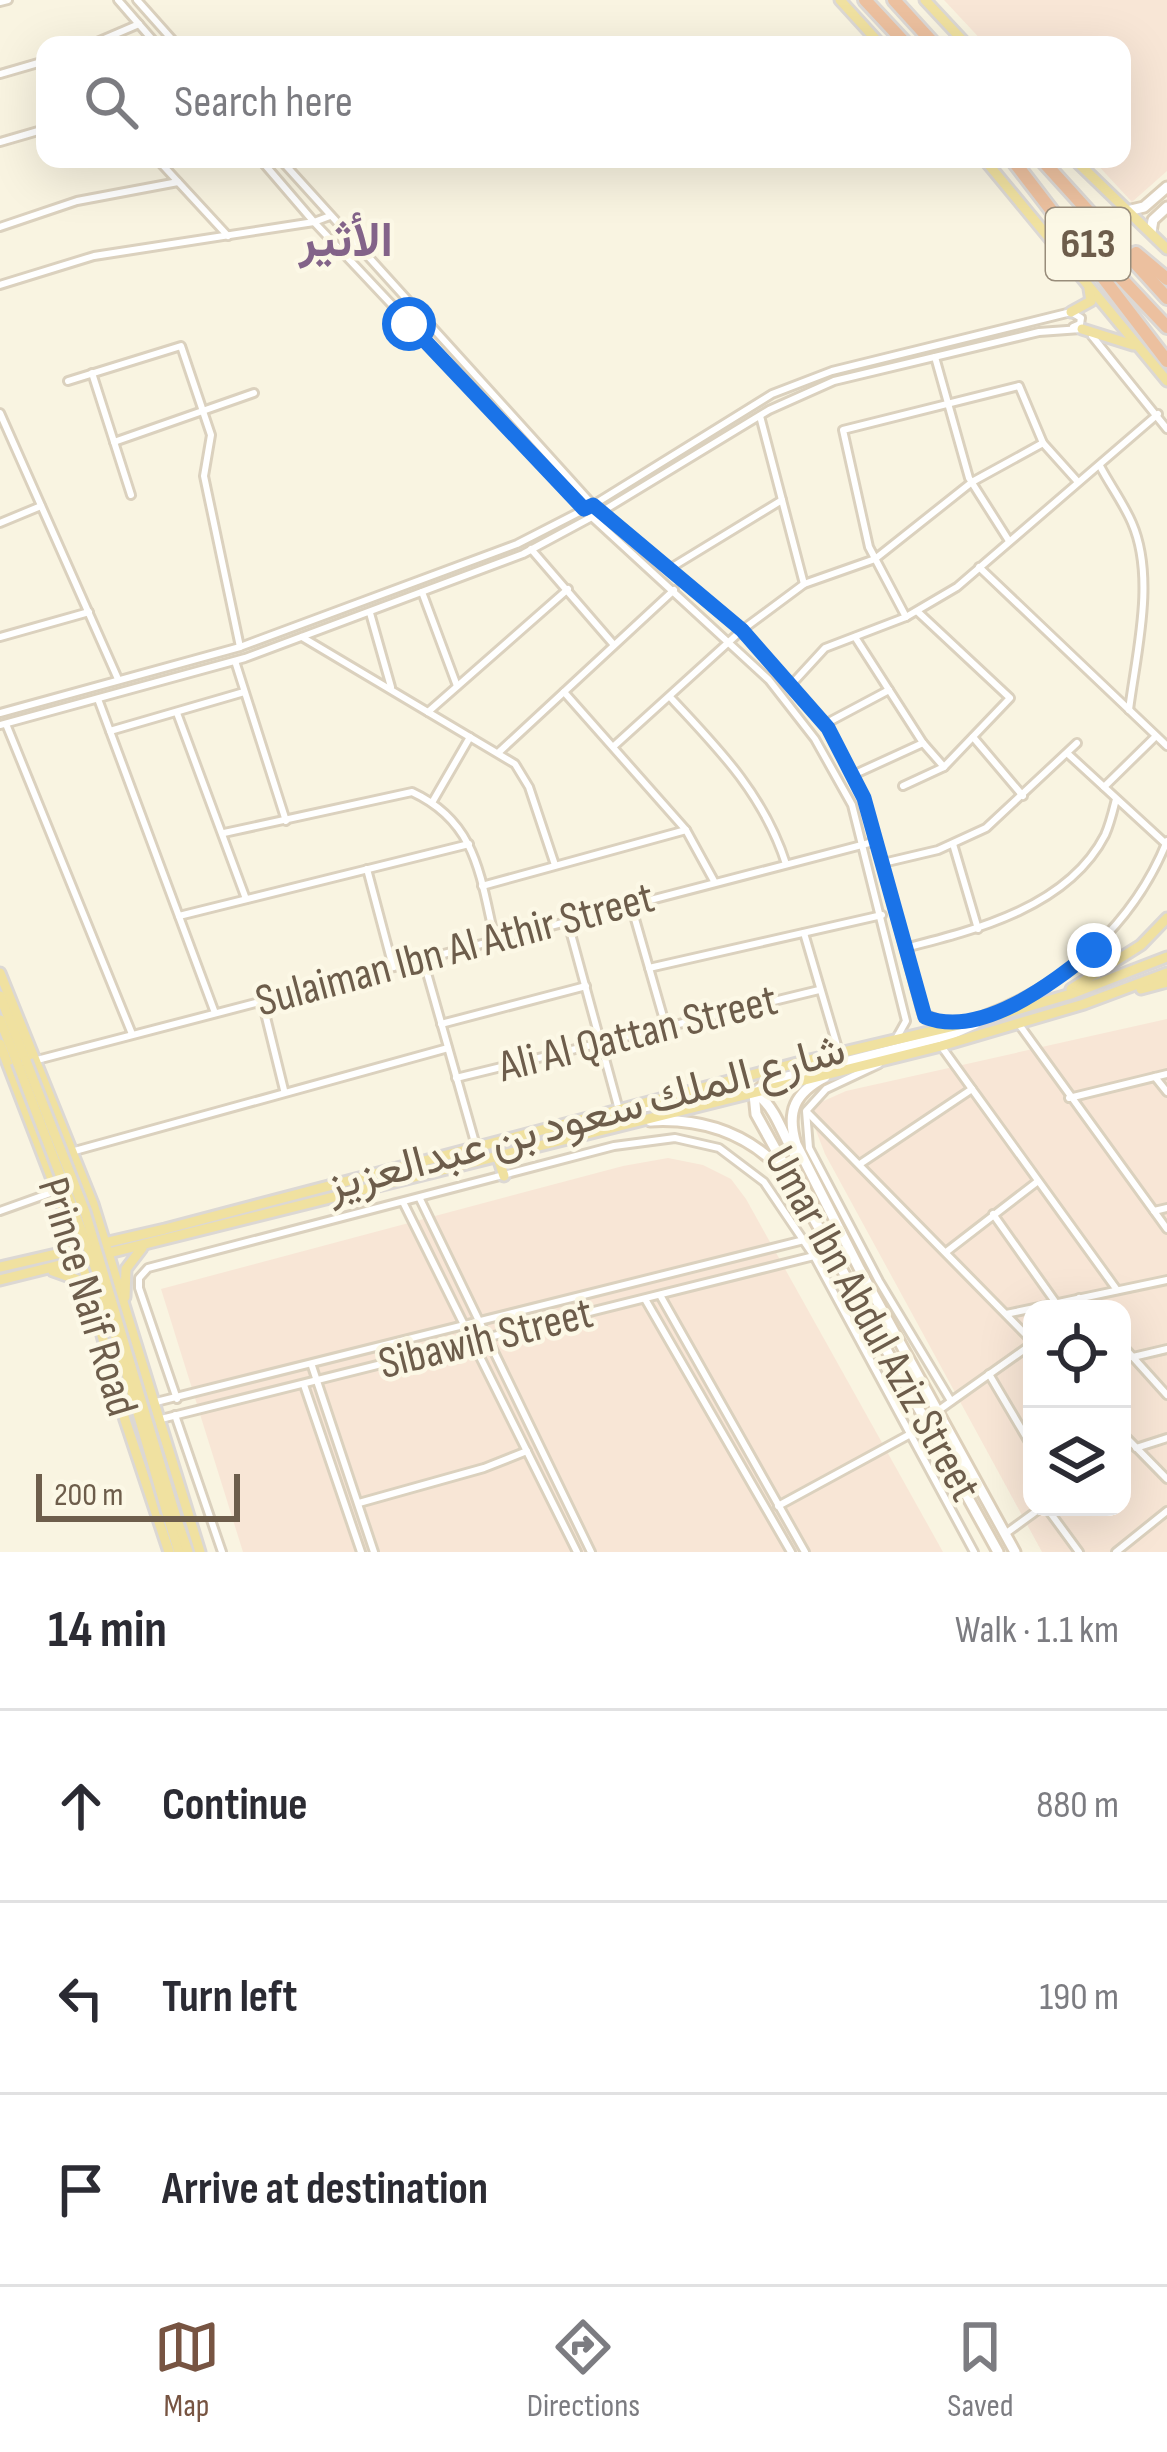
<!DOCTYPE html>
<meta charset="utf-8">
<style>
body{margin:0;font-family:"Sofia Sans Condensed",Vazirmatn,sans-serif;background:#f2f2f3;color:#2b2b33}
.controls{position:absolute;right:36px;bottom:36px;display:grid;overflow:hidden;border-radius:24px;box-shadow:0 12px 48px #0002}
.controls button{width:108px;height:108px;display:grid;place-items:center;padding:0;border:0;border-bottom:3px solid #e1e1e2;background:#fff;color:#2b2b33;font:60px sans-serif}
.scale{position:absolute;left:36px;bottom:30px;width:204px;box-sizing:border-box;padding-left:12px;border:6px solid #6d5d4b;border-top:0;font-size:33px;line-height:42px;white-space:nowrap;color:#6d5d4b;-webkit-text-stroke:9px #fcf8e6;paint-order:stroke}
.stop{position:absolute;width:36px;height:36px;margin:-27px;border:9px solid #1a73e8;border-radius:50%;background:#fff}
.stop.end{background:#1a73e8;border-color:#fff;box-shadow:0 3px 12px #0008}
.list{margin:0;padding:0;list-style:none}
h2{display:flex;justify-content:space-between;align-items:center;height:156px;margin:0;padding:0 48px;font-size:51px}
h2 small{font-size:39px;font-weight:400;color:#7c7c81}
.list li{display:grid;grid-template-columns:78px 1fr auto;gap:36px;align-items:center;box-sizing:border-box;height:192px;padding:0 48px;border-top:3px solid #e1e1e2}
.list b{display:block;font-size:45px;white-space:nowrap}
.list em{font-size:39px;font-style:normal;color:#7c7c81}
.icon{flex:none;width:66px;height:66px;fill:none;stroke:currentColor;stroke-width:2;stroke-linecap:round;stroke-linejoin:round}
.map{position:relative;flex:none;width:1167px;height:1552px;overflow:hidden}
.search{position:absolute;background:#fff;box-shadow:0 12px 48px #0002;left:36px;right:36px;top:36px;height:132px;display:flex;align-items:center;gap:30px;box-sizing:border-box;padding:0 42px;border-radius:24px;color:#7c7c81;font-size:45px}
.sheet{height:732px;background:#fff}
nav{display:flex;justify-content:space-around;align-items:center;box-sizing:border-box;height:168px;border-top:3px solid #e1e1e2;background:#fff;font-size:33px;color:#7c7c81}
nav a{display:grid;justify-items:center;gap:6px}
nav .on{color:#775442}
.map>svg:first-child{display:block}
.commercial{fill:#f8e6d6;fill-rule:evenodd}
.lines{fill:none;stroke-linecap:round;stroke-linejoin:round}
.street-casing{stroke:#dbd1be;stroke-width:12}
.secondary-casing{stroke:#ddd0ba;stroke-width:15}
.primary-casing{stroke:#dcd8d4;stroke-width:15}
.highway-casing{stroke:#dcd8d4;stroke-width:18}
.street{stroke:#fff;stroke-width:6}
.secondary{stroke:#fff;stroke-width:9}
.primary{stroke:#f0e1a0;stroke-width:9}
.highway{stroke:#ecc09f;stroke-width:12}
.primary-bridge-casing{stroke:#dcd8d4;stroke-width:15;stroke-linecap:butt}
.primary-bridge{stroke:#f0e1a0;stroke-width:9}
.route{stroke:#1a73e8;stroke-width:15}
.labels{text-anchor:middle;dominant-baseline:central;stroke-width:9;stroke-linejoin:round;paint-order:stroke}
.shield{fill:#fcf8e6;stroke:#988c7a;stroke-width:3}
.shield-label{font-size:42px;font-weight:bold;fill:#6d5d4b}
.street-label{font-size:45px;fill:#6d5d4b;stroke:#fcf8e6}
.neighbourhood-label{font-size:48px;font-weight:bold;fill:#836389;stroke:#fcf8e6}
</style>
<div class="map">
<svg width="1167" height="1552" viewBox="0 0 1167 1552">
<rect width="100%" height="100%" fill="#f9f4e1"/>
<g class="commercial">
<polygon points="944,0 1167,0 1167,171 1132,202 1092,159 1122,159 1122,45 986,45"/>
<path d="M 1167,1019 L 1167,1552 L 1042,1552 L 825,1154 L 812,1120 L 813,1111 L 819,1103 L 846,1091 ZM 1032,1309 L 1122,1309 L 1122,1507 L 1032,1507 Z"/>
<polygon points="668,1158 703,1165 731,1179 746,1199 943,1552 243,1552 161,1289 623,1166"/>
</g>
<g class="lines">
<g class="street-casing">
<g id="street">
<polyline points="118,0 157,45"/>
<polyline points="137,0 177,45"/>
<polyline points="0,2 8,0"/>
<polyline points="90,45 139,24"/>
<polyline points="0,74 45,61"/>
<polyline points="0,142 45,129"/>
<polyline points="157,159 228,236"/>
<polyline points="260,159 314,222 584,509"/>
<polyline points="280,159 593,505 742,630 828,728 864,798 922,1013 951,1025"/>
<polyline points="0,227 77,201 178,182"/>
<polyline points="0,285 94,256 314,222 330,216"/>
<polyline points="1092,336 1167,429"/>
<polyline points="935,357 969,478 1009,541"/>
<polyline points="92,373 131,495"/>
<polyline points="68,381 181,346 211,435 204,476 240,647"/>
<polyline points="0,413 118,679"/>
<polyline points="760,416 804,584"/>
<polyline points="114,442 254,393"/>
<path d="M 1100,466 C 1110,485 1124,504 1132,523 C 1156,578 1136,654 1129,710"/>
<polyline points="593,518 769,680 815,739 852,805 906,1021 897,1037"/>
<polyline points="0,523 41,506"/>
<polyline points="531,549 614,645"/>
<polyline points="979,567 1167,746"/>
<polyline points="669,569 782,500"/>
<polyline points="422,592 457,686"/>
<polyline points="370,613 391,687"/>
<polyline points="906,617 869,547 843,430 1019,386 1043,443 1078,482"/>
<polyline points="0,637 89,612"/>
<polyline points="302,637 515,764 529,787 555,865"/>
<polyline points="855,637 923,743 944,767"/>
<polyline points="235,661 286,821"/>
<polyline points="791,685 825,648 906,617 957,587 1158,414"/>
<polyline points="564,692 686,830 714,881"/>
<path d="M 670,697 C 719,749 764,795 786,864"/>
<polyline points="98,699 215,1013"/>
<polyline points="428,712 568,589"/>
<polyline points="0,713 240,647 517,544 593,505 772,394 832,371 1071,312 1081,318 1080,324 1073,327"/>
<polyline points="177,713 246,899"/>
<polyline points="6,724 132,1034"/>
<polyline points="825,724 889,690"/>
<polyline points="0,725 245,658 523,554 601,512 769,410 834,381 1039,332 1081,329"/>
<polyline points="110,731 244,692"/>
<polyline points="973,737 1023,796"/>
<polyline points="614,746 742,630 804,584 875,559 972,482 1043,443"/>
<polyline points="498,753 674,590"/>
<polyline points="1067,753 1166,844"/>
<polyline points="853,775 923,743"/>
<polyline points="903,786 944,767 1010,698 918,612"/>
<polyline points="1104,787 1156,736"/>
<polyline points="433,801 470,737"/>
<path d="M 224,833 L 412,792 C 477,822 480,876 495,940"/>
<polyline points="953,844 978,929"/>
<polyline points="883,863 938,850 986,828 1077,743"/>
<polyline points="367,869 393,967"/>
<polyline points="482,886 686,830"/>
<polyline points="631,905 666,1027"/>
<polyline points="179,916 469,844"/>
<polyline points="568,923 619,1110"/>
<polyline points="804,933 839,1052"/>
<path d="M 905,948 C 976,930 1068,907 1105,835 C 1110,824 1113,811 1116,799"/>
<polyline points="423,959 476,1146"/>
<polyline points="649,968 882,915"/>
<polyline points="262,1001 284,1090"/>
<path d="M 984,1015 C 1067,984 1134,923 1167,841"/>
<polyline points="1018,1023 1167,1229"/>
<polyline points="441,1024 586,986"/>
<polyline points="941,1046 1117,1290"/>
<polyline points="37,1060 877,841"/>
<polyline points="879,1064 826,1089 806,1111 809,1148 879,1281 951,1401"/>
<polyline points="1155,1077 1167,1092"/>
<polyline points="456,1078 819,990"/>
<polyline points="1069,1098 1167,1074"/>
<polyline points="807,1112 1032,1341"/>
<polyline points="71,1152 448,1048"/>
<polyline points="860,1164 972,1089"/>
<polyline points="420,1199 591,1552"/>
<polyline points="403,1202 577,1552"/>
<polyline points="0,1211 56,1191"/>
<polyline points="1154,1211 1167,1208"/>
<polyline points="993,1214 1056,1303"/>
<polyline points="946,1252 1038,1181"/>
<polyline points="660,1295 805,1552"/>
<polyline points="1079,1298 1089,1309"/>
<polyline points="645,1299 791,1552"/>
<polyline points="1006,1314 1167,1280"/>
<polyline points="1122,1345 1167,1395"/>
<polyline points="1133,1357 1167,1349"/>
<polyline points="312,1366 374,1552"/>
<polyline points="989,1374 1032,1447"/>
<polyline points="304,1385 361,1552"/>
<polyline points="177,1399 139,1288 139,1278 148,1268 614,1146 675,1138 719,1148 764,1182 814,1256 974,1552"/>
<polyline points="156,1402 804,1240"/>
<polyline points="939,1410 1032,1344"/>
<polyline points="175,1415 222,1552"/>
<polyline points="161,1419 814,1256"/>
<polyline points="1122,1433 1167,1479"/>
<polyline points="1136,1448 1167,1438"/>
<polyline points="947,1461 959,1462 977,1491"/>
<polyline points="359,1503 484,1468 527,1451"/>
<polyline points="778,1506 927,1425"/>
<polyline points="1046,1507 1079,1552"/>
<polyline points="1005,1534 1042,1507"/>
<polyline points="1116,1552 1167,1511"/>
</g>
</g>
<g class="secondary-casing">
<g id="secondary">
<polyline points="1127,211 1144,207 1167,187"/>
<polyline points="1151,232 1153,220 1167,207"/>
<path d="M 825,1077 C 795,1093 786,1111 796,1144 L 860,1270 L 1015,1552"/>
<polyline points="754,1094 756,1114 998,1552"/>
<polyline points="754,1094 767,1082 950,1035 975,1024"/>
<path d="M 638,1108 C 667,1105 738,1080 760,1097 C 776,1109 784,1138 795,1155"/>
<path d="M 650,1121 C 701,1118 745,1132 781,1169"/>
</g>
</g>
<g class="primary-casing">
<g id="primary">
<polyline points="840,0 881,45"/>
<polyline points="925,0 967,45"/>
<polyline points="984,159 1167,381"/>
<polyline points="1074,159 1167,249"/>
<polyline points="1071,312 1091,301 1089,289"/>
<polyline points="1082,329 1133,345"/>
<polyline points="0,973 93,1204 200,1552"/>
<polyline points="1071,989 1141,945 1167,918"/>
<polyline points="1141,989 1167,982"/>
<polyline points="0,996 26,1061"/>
<polyline points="0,1020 17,1062"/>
<polyline points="0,1044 78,1247 125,1420 169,1552"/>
<polyline points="498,1158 504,1176"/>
<polyline points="0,1267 165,1229 797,1063 992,1017 1071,994 1167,957"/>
<polyline points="53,1271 78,1280 89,1292"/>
<polyline points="0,1280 941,1046 1084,1004 1167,973"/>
<polyline points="125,1297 126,1269 142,1248"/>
<polyline points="174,1511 188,1552"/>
<polyline points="167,1513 179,1552"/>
</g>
</g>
<g class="highway-casing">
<g id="highway">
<polyline points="865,0 907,45"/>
<polyline points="894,0 935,45"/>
<polyline points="1041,159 1167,298"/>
<polyline points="1015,163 1167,361"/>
<polyline points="1068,222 1167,327"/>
<polyline points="1136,253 1167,279"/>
</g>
</g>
<use href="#street" class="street"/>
<use href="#secondary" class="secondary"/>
<use href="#primary" class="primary"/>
<use href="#highway" class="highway"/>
<g class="primary-bridge-casing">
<g id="primary-bridge">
<polyline points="26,1061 85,1212 174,1511"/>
<polyline points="17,1062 97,1272 167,1513"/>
</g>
</g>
<use href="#primary-bridge" class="primary-bridge"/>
</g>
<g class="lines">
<path class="route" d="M 409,324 L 584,509 L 593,505 L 742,630 L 828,728 L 864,798 L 925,1017 C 981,1039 1051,984 1094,950"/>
</g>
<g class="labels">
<rect class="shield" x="1046" y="208" width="84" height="72" rx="9"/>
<g class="shield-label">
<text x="1088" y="244">613</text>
</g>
<g class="street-label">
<text transform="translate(455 950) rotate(-15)">Sulaiman Ibn Al Athir Street</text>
<text transform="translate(638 1034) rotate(-14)">Ali Al Qattan Street</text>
<text transform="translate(586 1118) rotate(-15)">شارع الملك سعود بن عبدالعزيز</text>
<text transform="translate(87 1297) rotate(73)">Prince Naif Road</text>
<text transform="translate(872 1324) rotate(61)">Umar Ibn Abdul Aziz Street</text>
<text transform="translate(486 1339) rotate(-14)">Sibawih Street</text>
</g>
<g class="neighbourhood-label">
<text x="346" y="241">الأثير</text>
</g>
</g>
</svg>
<div class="controls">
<button><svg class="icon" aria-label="locate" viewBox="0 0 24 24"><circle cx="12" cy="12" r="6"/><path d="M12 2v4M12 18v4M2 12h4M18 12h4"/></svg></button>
<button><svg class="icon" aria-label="layers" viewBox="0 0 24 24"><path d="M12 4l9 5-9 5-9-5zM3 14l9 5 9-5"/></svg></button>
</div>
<div class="scale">200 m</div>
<div class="stop" style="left:409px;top:324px"></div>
<div class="stop end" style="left:1094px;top:950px"></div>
<div class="search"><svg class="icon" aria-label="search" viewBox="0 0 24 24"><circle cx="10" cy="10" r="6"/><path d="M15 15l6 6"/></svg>Search here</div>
</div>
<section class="sheet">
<h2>14 min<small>Walk · 1.1 km</small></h2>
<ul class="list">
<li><svg class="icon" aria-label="ahead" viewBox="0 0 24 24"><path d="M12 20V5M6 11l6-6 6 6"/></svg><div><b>Continue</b></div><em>880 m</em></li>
<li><svg class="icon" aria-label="left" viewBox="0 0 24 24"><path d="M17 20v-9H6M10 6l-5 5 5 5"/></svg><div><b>Turn left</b></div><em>190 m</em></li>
<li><svg class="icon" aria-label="arrive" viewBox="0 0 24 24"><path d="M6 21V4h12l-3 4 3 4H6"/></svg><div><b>Arrive at destination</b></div></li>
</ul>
</section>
<nav>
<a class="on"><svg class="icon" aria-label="map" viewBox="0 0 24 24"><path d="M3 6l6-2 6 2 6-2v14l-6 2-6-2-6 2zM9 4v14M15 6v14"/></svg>Map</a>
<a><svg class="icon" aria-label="directions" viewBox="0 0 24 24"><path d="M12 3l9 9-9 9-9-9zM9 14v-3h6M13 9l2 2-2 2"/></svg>Directions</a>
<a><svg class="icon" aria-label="saved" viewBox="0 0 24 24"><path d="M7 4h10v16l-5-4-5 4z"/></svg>Saved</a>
</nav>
